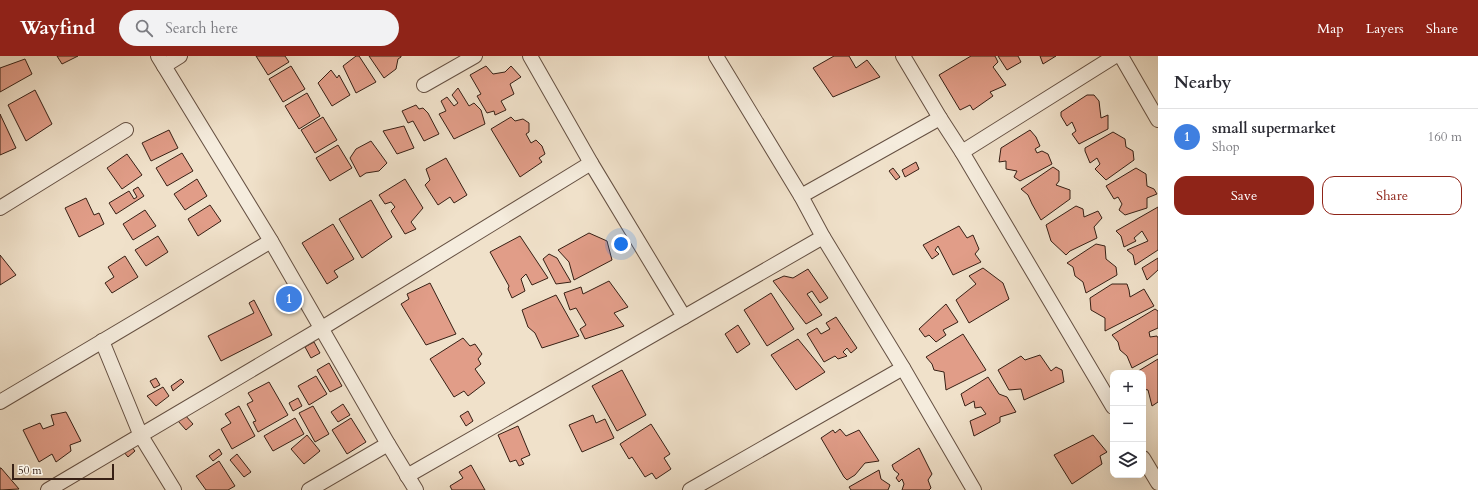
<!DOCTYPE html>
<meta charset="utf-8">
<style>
body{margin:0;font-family:Cardo,serif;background:#f2f2f3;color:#2b2b33}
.controls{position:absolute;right:12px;bottom:12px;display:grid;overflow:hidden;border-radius:8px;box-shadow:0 4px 16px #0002}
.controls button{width:36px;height:36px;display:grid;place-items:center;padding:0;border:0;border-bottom:1px solid #e1e1e2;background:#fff;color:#2b2b33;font:20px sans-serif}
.scale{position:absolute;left:12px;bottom:10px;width:102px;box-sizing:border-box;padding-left:4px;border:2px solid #372015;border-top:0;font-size:11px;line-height:14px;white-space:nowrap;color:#372015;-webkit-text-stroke:3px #f5ecdd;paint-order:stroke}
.you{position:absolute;left:621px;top:188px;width:14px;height:14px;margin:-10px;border:3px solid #fff;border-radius:50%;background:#1a73e8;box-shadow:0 0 0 6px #1a73e833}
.badge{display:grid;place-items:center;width:26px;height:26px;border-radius:50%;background:#8f2418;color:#fff;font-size:13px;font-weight:700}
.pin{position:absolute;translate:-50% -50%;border:2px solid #fff;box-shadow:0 1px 4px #0006}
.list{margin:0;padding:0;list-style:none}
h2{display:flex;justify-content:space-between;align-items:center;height:52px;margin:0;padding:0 16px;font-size:17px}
h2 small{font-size:13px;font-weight:400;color:#7c7c81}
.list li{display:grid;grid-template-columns:26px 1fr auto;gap:12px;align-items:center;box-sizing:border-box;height:56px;padding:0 16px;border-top:1px solid #e1e1e2}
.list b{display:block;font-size:15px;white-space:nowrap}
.list p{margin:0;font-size:13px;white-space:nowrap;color:#7c7c81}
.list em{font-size:13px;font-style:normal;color:#7c7c81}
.actions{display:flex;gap:8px;padding:12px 16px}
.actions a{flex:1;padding:9px 0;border:1px solid #8f2418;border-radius:12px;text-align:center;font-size:14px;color:#8f2418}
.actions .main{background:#8f2418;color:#fff}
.icon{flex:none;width:22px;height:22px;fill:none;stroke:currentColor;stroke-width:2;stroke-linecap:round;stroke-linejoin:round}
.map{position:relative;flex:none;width:1158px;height:434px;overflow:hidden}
header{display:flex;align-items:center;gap:24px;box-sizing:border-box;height:56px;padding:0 20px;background:#8f2418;color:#fff}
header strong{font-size:19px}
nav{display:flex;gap:22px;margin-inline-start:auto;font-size:14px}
.search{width:280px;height:36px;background:#f2f2f3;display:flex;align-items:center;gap:10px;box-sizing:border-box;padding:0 14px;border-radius:22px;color:#7c7c81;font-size:15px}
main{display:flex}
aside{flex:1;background:#fff}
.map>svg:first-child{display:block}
.building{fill:#e19d88;stroke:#372015}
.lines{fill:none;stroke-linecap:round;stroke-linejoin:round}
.minor-casing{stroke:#655042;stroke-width:16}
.minor{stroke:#f5ecdd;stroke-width:14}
</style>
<header>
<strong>Wayfind</strong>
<div class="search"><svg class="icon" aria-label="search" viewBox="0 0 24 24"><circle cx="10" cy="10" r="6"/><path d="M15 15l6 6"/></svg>Search here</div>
<nav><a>Map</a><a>Layers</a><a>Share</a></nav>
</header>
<main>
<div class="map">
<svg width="1158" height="434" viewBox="0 0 1158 434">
<rect width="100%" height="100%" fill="#f0e1ca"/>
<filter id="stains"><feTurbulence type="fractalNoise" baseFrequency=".005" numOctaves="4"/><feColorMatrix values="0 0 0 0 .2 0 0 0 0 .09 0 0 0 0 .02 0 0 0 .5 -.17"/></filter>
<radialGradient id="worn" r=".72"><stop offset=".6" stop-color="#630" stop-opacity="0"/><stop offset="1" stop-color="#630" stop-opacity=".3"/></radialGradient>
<g class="building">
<polygon points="57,0 78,0 62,8"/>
<polygon points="256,0 285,0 289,6 268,19"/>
<polygon points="356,0 359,0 376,26 356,37 343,10"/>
<polygon points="369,0 401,0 401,1 398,3 396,13 384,22"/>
<polygon points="834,0 849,0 856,12 867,4 880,21 833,41 813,12"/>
<polygon points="971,0 995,0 998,6 993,11 1006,29 990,36 993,40 973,54 970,49 960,54 939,19"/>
<polygon points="998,0 1018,0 1021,6 1007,14"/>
<polygon points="1040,0 1056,0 1043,8"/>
<polygon points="25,3 32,18 0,36 0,12"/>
<polygon points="291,10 305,33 283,46 269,23"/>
<polygon points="486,10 493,18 505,16 511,10 521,21 510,28 514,38 501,45 506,54 495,59 494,55 487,57 477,40 481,38 470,19"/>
<polygon points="331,14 337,22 339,19 350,39 332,50 318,27"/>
<polygon points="458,32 469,50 474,47 481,54 485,68 454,83 439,58 446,55 441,45 447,41 454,50 458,47 452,39"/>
<polygon points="35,34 52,68 26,85 8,49"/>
<polygon points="307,37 320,60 299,73 285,50"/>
<polygon points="1087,39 1094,39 1099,45 1101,62 1108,59 1108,73 1079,88 1072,78 1076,75 1072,66 1067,70 1061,60 1061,56"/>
<polygon points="416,49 419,53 423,52 428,57 439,78 424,85 413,65 408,67 402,55"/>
<polygon points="0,58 16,92 0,99"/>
<polygon points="323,61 337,84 315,97 301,74"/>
<polygon points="511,61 515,65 523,63 529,67 529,76 526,78 531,87 536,84 542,90 545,98 539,102 542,106 520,121 491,73"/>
<polygon points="404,70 414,92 397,98 383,75"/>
<polygon points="169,74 178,92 151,105 142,87"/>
<polygon points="1030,74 1036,81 1040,90 1035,93 1037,97 1042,95 1048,98 1052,108 1020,125 1014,121 1017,115 1006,113 1006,105 999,106 1001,92"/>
<polygon points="1113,76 1125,83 1126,91 1133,95 1134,104 1106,124 1095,113 1100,108 1097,102 1090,107 1085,95 1085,92"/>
<polygon points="371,85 387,107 379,115 366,117 360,121 350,102 356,93"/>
<polygon points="338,89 352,112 330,125 316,102"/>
<polygon points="182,97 193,115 167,130 156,112"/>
<polygon points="127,98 142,119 122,133 107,112"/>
<polygon points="446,102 467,139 454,147 450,141 438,149 425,129 430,124 426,113"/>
<polygon points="916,106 919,113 905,121 902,114"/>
<polygon points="1053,111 1059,115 1059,125 1056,129 1070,134 1070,143 1041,164 1032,148 1028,139 1021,133"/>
<polygon points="893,112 900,121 896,124 889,115"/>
<polygon points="1136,112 1146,118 1147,130 1154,133 1157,138 1147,142 1147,152 1125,159 1119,154 1122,148 1118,141 1114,143 1106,130"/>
<polygon points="197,123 207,140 185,154 174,138"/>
<polygon points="405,123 423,152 411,166 416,173 405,178 391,155 395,151 391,146 385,148 379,139"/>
<polygon points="138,131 144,140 116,158 109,147 129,135 134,143 137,141 133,134"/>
<polygon points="86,142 94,159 99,157 104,168 79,181 65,152"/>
<polygon points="371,144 392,181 362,202 339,163"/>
<polygon points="210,149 221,165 198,180 188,163"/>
<polygon points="1076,150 1083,153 1084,161 1098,155 1102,162 1094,171 1097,182 1070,195 1066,199 1051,185 1046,169"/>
<polygon points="1158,151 1158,194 1135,209 1133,199 1127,194 1148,185 1142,175 1134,182 1136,185 1124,191 1121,180 1116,175"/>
<polygon points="145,154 156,170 133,184 123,168"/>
<polygon points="333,168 354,203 334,215 338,221 327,228 302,187"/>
<polygon points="959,170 967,182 973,179 979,193 975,198 981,206 953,219 938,190 935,194 939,198 932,203 923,189"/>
<polygon points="589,177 607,185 612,204 574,224 569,206 558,194"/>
<polygon points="158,180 168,196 146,210 135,194"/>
<polygon points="520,180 548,222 532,229 526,218 521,223 525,235 512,242 508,233 509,230 490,196"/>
<polygon points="1096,188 1105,190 1106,203 1116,211 1117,219 1086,237 1083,226 1075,220 1073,211 1067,207"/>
<polygon points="549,198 557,202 571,226 556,228 543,203"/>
<polygon points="0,199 16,219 0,229"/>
<polygon points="125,200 138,221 112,237 105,227 114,221 108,211"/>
<polygon points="1158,202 1158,214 1147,224 1142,212"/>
<polygon points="983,212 1003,227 1009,243 969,267 956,244 976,228 969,220"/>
<polygon points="808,213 828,242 820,247 812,235 807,238 822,259 806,268 773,225 784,220 793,222"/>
<polygon points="609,225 628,251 614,257 624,270 585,283 580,273 586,269 576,252 570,254 564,237 581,231 583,238"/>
<polygon points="430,227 456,278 426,289 401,248 409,243 407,238"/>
<polygon points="1112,228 1127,228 1129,234 1130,241 1144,233 1154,250 1105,275 1105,262 1091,254 1090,242"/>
<polygon points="771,237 794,273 767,290 744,254"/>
<polygon points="556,239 579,280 542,292 535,277 528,271 522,254"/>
<polygon points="254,244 272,279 221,305 208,280 254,257 249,247"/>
<polygon points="946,248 958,266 943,274 946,279 936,286 929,279 925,281 919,273"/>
<polygon points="1155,253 1158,255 1158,272 1149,276 1150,281 1157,280 1158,282 1158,298 1132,312 1127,300 1120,294 1118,286 1112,279"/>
<polygon points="836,261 857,292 851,297 847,292 843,296 847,300 838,303 835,300 824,306 807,278 817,272 821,278 830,273 826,267"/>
<polygon points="738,269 750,288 737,297 725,278"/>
<polygon points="963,278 986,314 946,334 944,316 934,314 932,308 926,301"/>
<polygon points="463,282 470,290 475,288 482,298 478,303 481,308 475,313 485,327 468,340 464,335 454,341 430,303"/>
<polygon points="798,283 825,316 796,334 771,299"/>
<polygon points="314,286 320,297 311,302 305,291"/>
<polygon points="1040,299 1051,315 1056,311 1062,314 1064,326 1024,344 1021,333 1009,334 998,314 1021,300 1025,304"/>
<polygon points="1158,303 1158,346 1152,350 1148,334 1143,333 1143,317 1135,317"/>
<polygon points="329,307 342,330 330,336 317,314"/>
<polygon points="622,314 646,359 617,375 592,330"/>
<polygon points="316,320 327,338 309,349 298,330"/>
<polygon points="988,321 999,338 1007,341 1016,356 1000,361 1000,366 974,380 970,365 986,358 981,351 975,352 974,345 965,350 961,338"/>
<polygon points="156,322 160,329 154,332 150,325"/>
<polygon points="181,323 184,326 173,335 171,330"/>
<polygon points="269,326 288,359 258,376 253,366 256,365 247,348 253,345 248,337"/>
<polygon points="163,331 169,340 156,350 147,340"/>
<polygon points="298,342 302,350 293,355 289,347"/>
<polygon points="343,348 350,359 338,366 331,356"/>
<polygon points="239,350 255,380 232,393 221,373 231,367 225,358"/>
<polygon points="313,350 329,378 315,386 299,357"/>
<polygon points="468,355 473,365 466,370 460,360"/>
<polygon points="66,356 81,385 70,389 71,395 56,406 52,398 39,406 23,374 40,367 43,373 54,369 51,359"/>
<polygon points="185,359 193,368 186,374 178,365"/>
<polygon points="593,359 596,367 605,363 614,382 582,396 569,369"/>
<polygon points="295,362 304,378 273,395 264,380"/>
<polygon points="351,362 366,386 347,398 332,374"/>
<polygon points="651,368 670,398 664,402 671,413 656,423 652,417 645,421 632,401 629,403 620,388"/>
<polygon points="518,370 530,399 521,403 524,408 519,410 516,404 510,406 498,379"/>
<polygon points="840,373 846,380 859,374 879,405 865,407 855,419 847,424 844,421 821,382 833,374 835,377"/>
<polygon points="307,379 320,395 304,408 291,393"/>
<polygon points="1093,379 1107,396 1100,400 1102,408 1072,428 1054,399"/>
<polygon points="130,389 135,395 128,401 123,395"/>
<polygon points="919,392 932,418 928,424 931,432 929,434 902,434 904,428 902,423 899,426 896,422 899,418 894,414 892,409"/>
<polygon points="219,393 222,398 213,405 209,400"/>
<polygon points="237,398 251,416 244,421 230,404"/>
<polygon points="219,405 235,430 228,434 206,434 196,420"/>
<polygon points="471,409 485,434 452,434 450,430 463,422 459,416"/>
<polygon points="0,412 1,412 19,433 0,434"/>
<polygon points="879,414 881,423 890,429 888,434 851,434 849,431"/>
</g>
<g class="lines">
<g class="minor-casing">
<g id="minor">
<polyline points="158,0 271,185 388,388 416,434"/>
<polyline points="530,0 591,107"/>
<polyline points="716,0 801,140 823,181"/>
<polyline points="903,0 940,62 962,96 1113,351"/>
<polyline points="1121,0 1158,64"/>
<polyline points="164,10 180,0"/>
<polyline points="424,29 475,0"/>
<polyline points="962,96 1115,0"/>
<polyline points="801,140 940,62"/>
<polyline points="0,152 126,74"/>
<polyline points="684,261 823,181 903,312 974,434"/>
<polyline points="102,285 141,380 174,434"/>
<polyline points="0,346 271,185"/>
<polyline points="1143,402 1158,427"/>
<polyline points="48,434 322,272 591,107 684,261 407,420"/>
<polyline points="309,434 388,388"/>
<polyline points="690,434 903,312"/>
</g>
</g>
<use href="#minor" class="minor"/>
</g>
<rect width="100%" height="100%" filter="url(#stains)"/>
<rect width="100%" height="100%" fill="url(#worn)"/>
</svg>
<div class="controls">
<button>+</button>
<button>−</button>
<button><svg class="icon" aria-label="layers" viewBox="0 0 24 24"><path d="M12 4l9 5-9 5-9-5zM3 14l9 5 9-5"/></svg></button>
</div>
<div class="scale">50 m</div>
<div class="you"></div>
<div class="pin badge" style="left:289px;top:243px;background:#3f7fe0">1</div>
</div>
<aside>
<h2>Nearby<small></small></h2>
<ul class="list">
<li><span class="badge" style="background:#3f7fe0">1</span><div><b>small supermarket</b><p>Shop</p></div><em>160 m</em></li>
</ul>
<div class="actions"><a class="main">Save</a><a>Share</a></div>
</aside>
</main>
